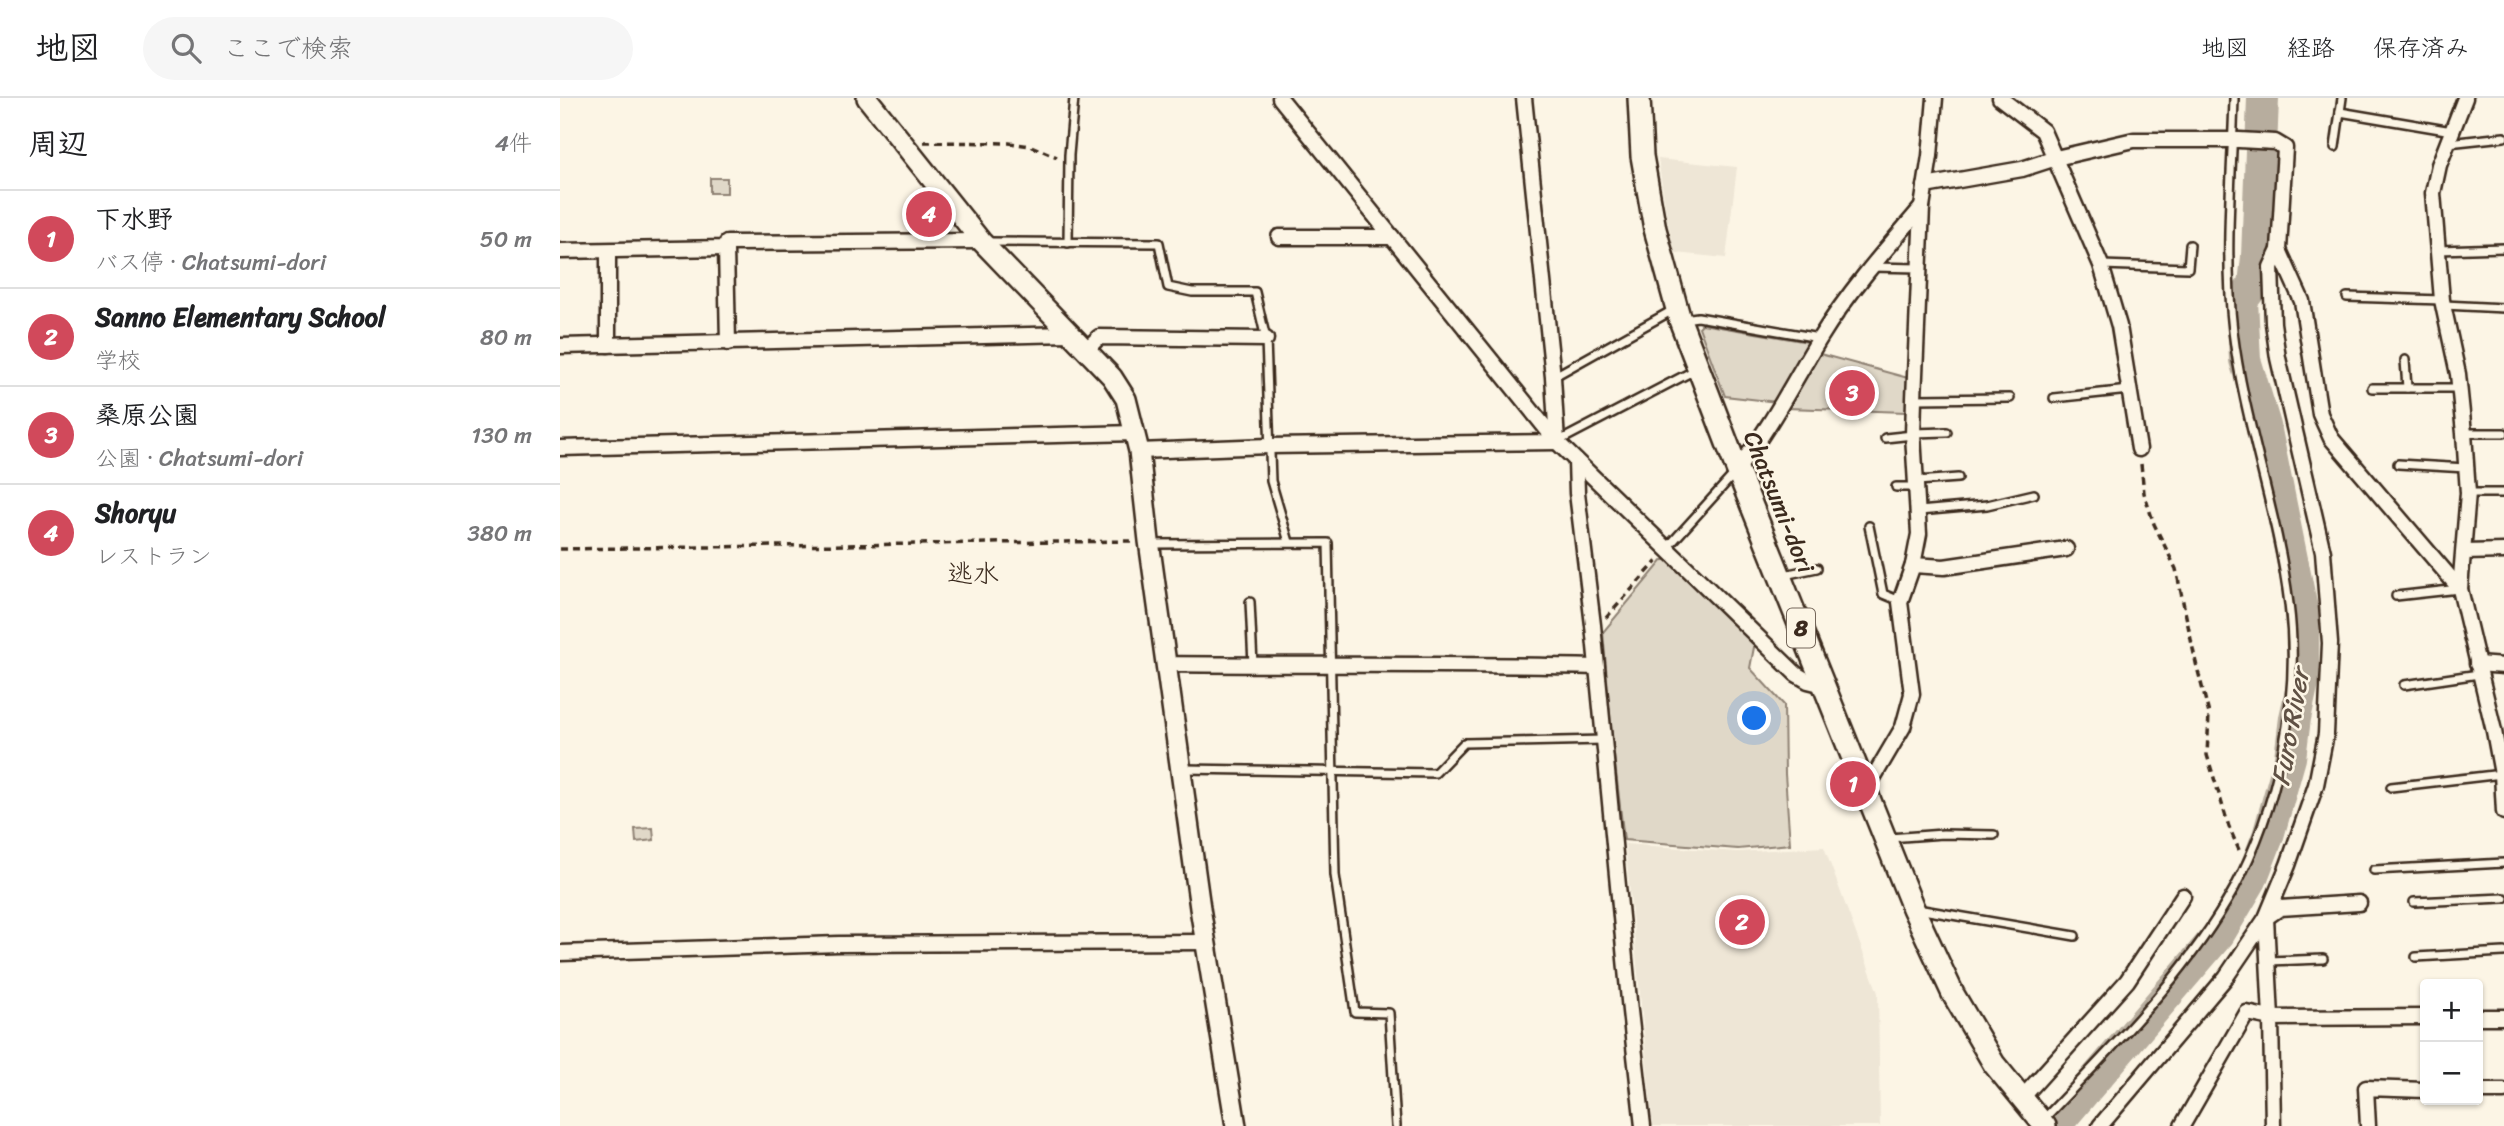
<!DOCTYPE html>
<html lang="ja">
<meta charset="utf-8">
<style>
body{margin:0;font-family:Sriracha,"Klee One",sans-serif;background:#f6f6f6;color:#202124}
.controls{position:absolute;right:21px;bottom:21px;display:grid;overflow:hidden;border-radius:7px;box-shadow:0 2px 5px #0004}
.controls button{width:63px;height:63px;display:grid;place-items:center;padding:0;border:0;border-bottom:2px solid #e0e0e0;background:#fff;color:#202124;font:35px sans-serif}
.you{position:absolute;left:1195px;top:621px;width:24px;height:24px;margin:-18px;border:5px solid #fff;border-radius:50%;background:#1a73e8;box-shadow:0 0 0 10px #1a73e833}
.badge{display:grid;place-items:center;width:46px;height:46px;border-radius:50%;background:#d1495b;color:#fff;font-size:23px;font-weight:700}
.pin{position:absolute;translate:-50% -50%;border:4px solid #fff;box-shadow:0 2px 7px #0006}
.list{margin:0;padding:0;list-style:none}
h2{display:flex;justify-content:space-between;align-items:center;height:91px;margin:0;padding:0 28px;font-size:30px}
h2 small{font-size:23px;font-weight:400;color:#757577}
.list li{display:grid;grid-template-columns:46px 1fr auto;gap:21px;align-items:center;box-sizing:border-box;height:98px;padding:0 28px;border-top:2px solid #e0e0e0}
.list b{display:block;font-size:26px;white-space:nowrap}
.list p{margin:0;font-size:23px;white-space:nowrap;color:#757577}
.list em{font-size:23px;font-style:normal;color:#757577}
.icon{flex:none;width:38px;height:38px;fill:none;stroke:currentColor;stroke-width:2;stroke-linecap:round;stroke-linejoin:round}
.map{position:relative;flex:none;width:1944px;height:1028px;overflow:hidden}
header{display:flex;align-items:center;gap:42px;box-sizing:border-box;height:98px;padding:0 35px;background:#fff;border-bottom:2px solid #e0e0e0}
header strong{font-size:33px}
nav{display:flex;gap:38px;margin-inline-start:auto;font-size:24px}
.search{width:490px;height:63px;background:#f6f6f6;display:flex;align-items:center;gap:18px;box-sizing:border-box;padding:0 24px;border-radius:38px;color:#757577;font-size:26px}
main{display:flex}
aside{flex:1;background:#fff}
.map>svg:first-child{display:block}
.built{fill:#eee6d6}
.green{fill:#e0d8c8;stroke:#8e8173;stroke-width:2}
.lines{fill:none;stroke-linecap:round;stroke-linejoin:round}
.river{stroke:#b7ad9e;stroke-width:32}
.lane-casing{stroke:#3b2a1e;stroke-width:12}
.street-casing{stroke:#3b2a1e;stroke-width:19}
.secondary-casing{stroke:#3b2a1e;stroke-width:24}
.primary-casing{stroke:#3b2a1e;stroke-width:26}
.path{stroke:#3b2a1e;stroke-width:3.5;stroke-dasharray:7 5;stroke-linecap:butt}
.lane{stroke:#fcf5e5;stroke-width:7}
.street{stroke:#fcf5e5;stroke-width:14}
.secondary{stroke:#fcf5e5;stroke-width:19}
.primary{stroke:#fcf5e5;stroke-width:21}
.labels{text-anchor:middle;dominant-baseline:central;stroke-width:5;stroke-linejoin:round;paint-order:stroke}
.shield{fill:#fcf5e5;stroke:#75675a;stroke-width:2}
.shield-label{font-size:23px;font-weight:bold;fill:#3b2a1e}
.street-label{font-size:24px;fill:#3b2a1e;stroke:#fcf5e5}
.neighbourhood-label{font-size:26px;fill:#3b2a1e;stroke:#fcf5e5}
.water-label{font-size:26px;font-style:italic;fill:#605144;stroke:#fcf5e5}
</style>
<header>
<strong>地図</strong>
<div class="search"><svg class="icon" aria-label="search" viewBox="0 0 24 24"><circle cx="10" cy="10" r="6"/><path d="M15 15l6 6"/></svg>ここで検索</div>
<nav><a>地図</a><a>経路</a><a>保存済み</a></nav>
</header>
<main>
<aside>
<h2>周辺<small>4件</small></h2>
<ul class="list">
<li><span class="badge">1</span><div><b>下水野</b><p>バス停 · Chatsumi-dori</p></div><em>50 m</em></li>
<li><span class="badge">2</span><div><b>Sanno Elementary School</b><p>学校</p></div><em>80 m</em></li>
<li><span class="badge">3</span><div><b>桑原公園</b><p>公園 · Chatsumi-dori</p></div><em>130 m</em></li>
<li><span class="badge">4</span><div><b>Shoryu</b><p>レストラン</p></div><em>380 m</em></li>
</ul>
</aside>
<div class="map">
<svg width="1944" height="1028" viewBox="0 0 1944 1028">
<rect width="100%" height="100%" fill="#fcf5e5"/>
<filter id="ink" filterUnits="userSpaceOnUse"><feTurbulence type="fractalNoise" baseFrequency=".0143" numOctaves="2"/><feDisplacementMap in="SourceGraphic" scale="14" xChannelSelector="R" yChannelSelector="G"/><feConvolveMatrix kernelMatrix="1 2 1 2 8 2 1 2 1" color-interpolation-filters="sRGB"/></filter>
<g filter="url(#ink)">
<g class="built">
<polygon points="1098,61 1177,69 1166,160 1115,155 1107,121"/>
<polygon points="1065,746 1177,754 1264,749 1318,895 1320,1028 1093,1028"/>
</g>
<g class="green">
<rect x="150" y="80" width="17" height="15"/>
<polygon points="1142,226 1248,244 1250,248 1217,304 1165,298 1139,229"/>
<polygon points="1260,256 1348,280 1346,314 1227,310"/>
<polygon points="1103,462 1111,462 1195,544 1190,570 1224,607 1225,676 1230,746 1178,751 1064,742 1052,640 1043,534"/>
<polygon points="93,730 94,742 76,744 75,731"/>
</g>
<g class="lines">
<polyline class="river" points="1495,1028 1659,836 1691,782 1708,738 1730,660 1735,620 1743,584 1743,516 1705,328 1685,262 1682,202 1694,187 1697,159 1703,0"/>
<g class="lane-casing">
<g id="lane">
<polyline points="1780,14 1892,33"/>
<polyline points="1888,45 1944,39"/>
<polyline points="1775,49 1782,0"/>
<polyline points="430,144 599,145 608,189 632,194 695,194 706,241 711,383 729,444"/>
<polyline points="508,145 509,57 514,0"/>
<polyline points="1878,152 1944,150"/>
<polyline points="1542,167 1628,170 1630,147"/>
<polyline points="1312,169 1359,170"/>
<polyline points="1787,199 1882,202"/>
<polyline points="1884,207 1944,210"/>
<polyline points="1123,221 1138,219 1259,240"/>
<polyline points="1845,262 1847,290"/>
<polyline points="993,279 1113,212"/>
<polyline points="1812,290 1899,290"/>
<polyline points="1494,300 1569,292"/>
<polyline points="1354,301 1450,300"/>
<polyline points="1353,335 1387,334"/>
<polyline points="1904,335 1944,335"/>
<polyline points="1325,340 1353,337"/>
<polyline points="997,344 1135,272"/>
<polyline points="1838,366 1906,370"/>
<polyline points="1357,383 1398,380"/>
<polyline points="1336,389 1356,389"/>
<polyline points="1909,395 1944,395"/>
<polyline points="1359,413 1427,407 1474,396"/>
<polyline points="1309,428 1323,496 1340,503"/>
<polyline points="590,446 768,445 775,777 795,914 829,915 836,1028"/>
<polyline points="1107,450 1175,375"/>
<polyline points="1224,477 1257,470"/>
<polyline points="1836,498 1899,491"/>
<polyline points="690,504 693,567"/>
<polyline points="1844,587 1919,576"/>
<polyline points="624,671 875,675 904,645 1044,642"/>
<polyline points="1831,689 1942,676"/>
<polyline points="1329,740 1383,736 1434,737"/>
<polyline points="1814,772 1944,765"/>
<polyline points="1854,804 1944,800"/>
<polyline points="1357,811 1515,838"/>
<polyline points="1856,859 1944,854"/>
<polyline points="1708,863 1763,861"/>
<path d="M 1483,1022 C 1551,950 1626,878 1674,791 C 1719,707 1741,600 1729,506 C 1718,414 1684,325 1673,233 C 1664,156 1672,77 1674,0"/>
</g>
</g>
<g class="street-casing">
<g id="street">
<polyline points="720,0 997,344 1236,576 1248,583 1264,587"/>
<polyline points="1440,0 1483,33 1541,167 1559,228 1579,351"/>
<polyline points="1905,0 1879,67 1873,95 1882,202 1898,276 1904,335 1908,395 1900,491 1934,633 1942,676 1944,714"/>
<polyline points="1365,88 1462,71 1496,60 1574,42 1679,42 1715,44 1725,50 1719,152 1742,203 1760,316 1771,340 1900,491"/>
<polyline points="719,139 832,139"/>
<polyline points="166,150 168,245"/>
<polyline points="0,153 166,150 167,145 421,143"/>
<polyline points="48,153 48,247"/>
<polyline points="0,248 510,236"/>
<polyline points="526,252 539,239 706,241"/>
<polyline points="0,350 575,335"/>
<polyline points="579,353 709,348 997,344 993,279 964,0"/>
<polyline points="1016,363 1017,395 1033,527 1070,913 1083,1028"/>
<path d="M 1177,371 C 1210,331 1233,284 1260,240 C 1289,193 1326,151 1362,109"/>
<polyline points="1905,454 1944,453"/>
<polyline points="1353,467 1384,469 1506,451"/>
<path d="M 607,566 C 750,568 893,565 1036,569"/>
<polyline points="1917,566 1944,568"/>
<polyline points="1306,692 1343,629 1352,596 1340,504 1353,467 1359,436 1353,337 1354,301 1362,109 1370,58 1375,0"/>
<polyline points="1707,819 1720,810 1799,805"/>
<polyline points="0,855 279,846 646,844"/>
<polyline points="1918,919 1944,919"/>
<polyline points="1918,993 1944,993"/>
<polyline points="1461,1001 1567,883 1623,798"/>
<polyline points="1540,1028 1666,879 1706,820 1728,767 1756,687 1766,636 1770,545 1763,454 1718,260 1713,225 1711,169 1719,152"/>
<polyline points="1622,1028 1687,915 1711,920 1706,820"/>
<polyline points="1713,1028 1711,920 1865,919"/>
<polyline points="1808,1028 1806,990 1865,992"/>
</g>
</g>
<g class="secondary-casing">
<polyline id="secondary" points="307,0 421,143 552,279 566,301 579,353 589,443 640,810 676,1028"/>
</g>
<g class="primary-casing">
<polyline id="primary" points="1079,0 1082,58 1095,131 1120,222 1177,371 1353,810 1393,896 1434,966 1485,1028"/>
</g>
<g class="path">
<polyline points="364,44 449,45 471,48 497,59"/>
<polyline points="1581,366 1584,395 1594,426 1616,471 1636,565 1649,616 1647,657 1669,729 1679,752"/>
<polyline points="0,451 572,443"/>
<polyline points="1046,520 1097,463"/>
</g>
<use href="#lane" class="lane"/>
<use href="#street" class="street"/>
<use href="#secondary" class="secondary"/>
<use href="#primary" class="primary"/>
</g>
</g>
<g class="labels">
<rect class="shield" x="1227" y="510.5" width="28" height="39" rx="5"/>
<g class="shield-label">
<text x="1241" y="530">8</text>
</g>
<g class="street-label">
<text transform="translate(1219 404) rotate(68)">Chatsumi-dori</text>
</g>
<g class="neighbourhood-label">
<text x="413" y="475">逃水</text>
</g>
<g class="water-label">
<text transform="translate(1730 629) rotate(-80)">Furo River</text>
</g>
</g>
</svg>
<div class="controls">
<button>+</button>
<button>−</button>
</div>
<div class="you"></div>
<div class="pin badge" style="left:1293px;top:686px">1</div>
<div class="pin badge" style="left:1182px;top:824px">2</div>
<div class="pin badge" style="left:1292px;top:295px">3</div>
<div class="pin badge" style="left:369px;top:116px">4</div>
</div>
</main>
